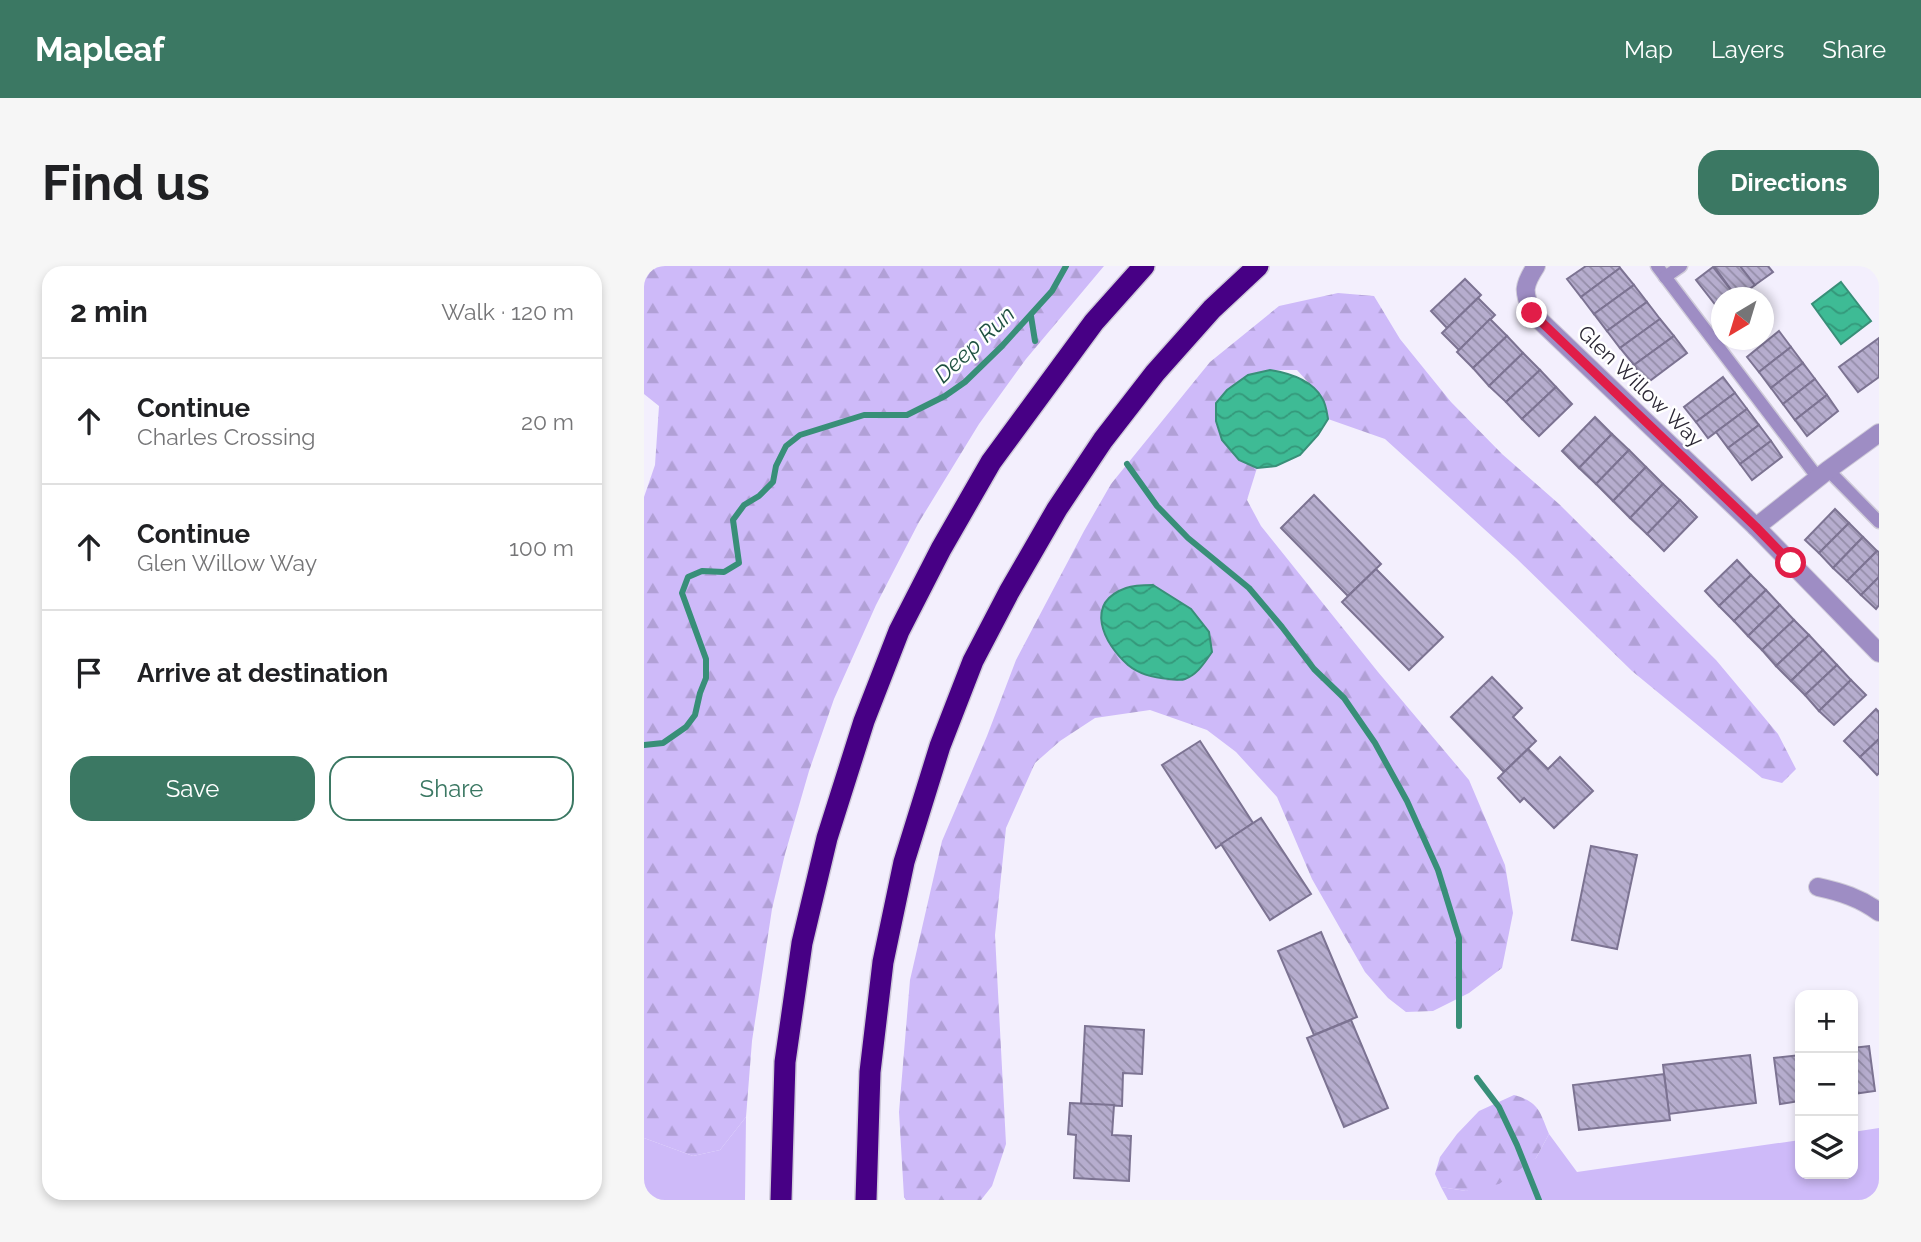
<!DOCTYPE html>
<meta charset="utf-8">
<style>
body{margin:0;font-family:Raleway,sans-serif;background:#f6f6f6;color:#202124}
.controls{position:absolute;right:21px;bottom:21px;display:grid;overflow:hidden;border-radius:14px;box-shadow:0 4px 10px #0003}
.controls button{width:63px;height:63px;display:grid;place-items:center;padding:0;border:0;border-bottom:2px solid #e0e0e0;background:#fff;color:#202124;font:35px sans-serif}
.compass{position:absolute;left:1067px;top:21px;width:63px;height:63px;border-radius:50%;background:#fff;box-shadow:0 4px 10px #0003;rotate:218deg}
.stop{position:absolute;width:21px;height:21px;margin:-16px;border:5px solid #e11d48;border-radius:50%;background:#fff}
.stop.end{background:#e11d48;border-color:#fff;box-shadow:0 2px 7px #0008}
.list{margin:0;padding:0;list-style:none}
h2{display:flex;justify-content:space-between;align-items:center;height:91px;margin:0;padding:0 28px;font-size:30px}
h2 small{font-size:23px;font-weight:400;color:#757577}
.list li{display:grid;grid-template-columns:46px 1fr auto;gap:21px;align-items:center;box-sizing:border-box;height:126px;padding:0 28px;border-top:2px solid #e0e0e0}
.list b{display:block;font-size:26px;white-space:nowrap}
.list p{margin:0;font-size:23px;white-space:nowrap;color:#757577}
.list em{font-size:23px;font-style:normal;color:#757577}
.actions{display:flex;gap:14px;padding:21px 28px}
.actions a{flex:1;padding:16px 0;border:2px solid #3b7863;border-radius:21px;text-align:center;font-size:24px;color:#3b7863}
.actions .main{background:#3b7863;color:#fff}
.icon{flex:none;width:38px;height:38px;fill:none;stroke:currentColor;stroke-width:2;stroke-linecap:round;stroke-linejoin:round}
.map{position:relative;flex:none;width:1235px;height:934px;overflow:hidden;border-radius:21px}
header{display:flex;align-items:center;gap:42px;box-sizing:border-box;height:98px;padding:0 35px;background:#3b7863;color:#fff}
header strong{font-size:33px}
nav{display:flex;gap:38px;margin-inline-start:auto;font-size:24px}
.intro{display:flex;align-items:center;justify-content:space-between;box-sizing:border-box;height:168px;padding:0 42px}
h1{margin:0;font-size:49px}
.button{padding:18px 32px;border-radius:21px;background:#3b7863;color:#fff;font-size:24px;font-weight:700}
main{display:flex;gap:42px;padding:0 42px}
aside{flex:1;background:#fff;border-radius:21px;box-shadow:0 4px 10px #0003}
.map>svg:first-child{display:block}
.green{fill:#cebaf9}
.forest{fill:url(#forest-firs)}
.water{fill:url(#water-waves);stroke:#388f78;stroke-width:2}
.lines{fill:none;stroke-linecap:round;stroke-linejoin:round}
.stream{stroke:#388f78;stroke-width:6}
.building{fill:url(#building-back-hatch);stroke:#7c7392;stroke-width:2}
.lane-casing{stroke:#cfcbd9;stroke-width:15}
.street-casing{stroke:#cfcbd9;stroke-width:20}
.highway-casing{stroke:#cfcbd9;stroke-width:24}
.lane{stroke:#9e8dc4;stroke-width:12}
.street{stroke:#9e8dc4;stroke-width:18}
.highway{stroke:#470085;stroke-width:21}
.route{stroke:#e11d48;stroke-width:9}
.labels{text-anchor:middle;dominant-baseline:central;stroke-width:5;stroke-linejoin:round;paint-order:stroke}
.street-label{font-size:21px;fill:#2b2734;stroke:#fff}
.water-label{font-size:23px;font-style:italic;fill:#1f5141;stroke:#fff}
</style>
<header>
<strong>Mapleaf</strong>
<nav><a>Map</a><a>Layers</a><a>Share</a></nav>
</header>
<div class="intro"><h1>Find us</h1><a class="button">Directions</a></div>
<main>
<aside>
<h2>2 min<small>Walk · 120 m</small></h2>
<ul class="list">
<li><svg class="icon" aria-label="ahead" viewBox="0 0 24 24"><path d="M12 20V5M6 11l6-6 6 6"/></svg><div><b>Continue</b><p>Charles Crossing</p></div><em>20 m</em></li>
<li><svg class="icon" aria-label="ahead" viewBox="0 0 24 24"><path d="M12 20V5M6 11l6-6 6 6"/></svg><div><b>Continue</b><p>Glen Willow Way</p></div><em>100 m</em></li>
<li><svg class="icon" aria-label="arrive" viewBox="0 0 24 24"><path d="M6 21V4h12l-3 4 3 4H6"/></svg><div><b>Arrive at destination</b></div></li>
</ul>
<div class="actions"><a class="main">Save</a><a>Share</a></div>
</aside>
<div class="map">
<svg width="1235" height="934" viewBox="0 0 1235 934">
<defs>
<pattern id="forest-firs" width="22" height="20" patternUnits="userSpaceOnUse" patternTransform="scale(1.75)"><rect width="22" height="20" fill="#cebaf9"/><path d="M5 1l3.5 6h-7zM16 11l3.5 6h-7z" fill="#b1a0d6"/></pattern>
<pattern id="water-waves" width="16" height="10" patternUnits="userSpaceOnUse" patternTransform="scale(1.75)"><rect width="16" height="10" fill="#3ebb95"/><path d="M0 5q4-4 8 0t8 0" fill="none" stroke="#34987a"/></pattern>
<pattern id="building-back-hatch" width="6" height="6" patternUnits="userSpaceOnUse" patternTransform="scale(1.75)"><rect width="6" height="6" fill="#b6adce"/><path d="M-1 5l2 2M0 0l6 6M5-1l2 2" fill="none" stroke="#948da8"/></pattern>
</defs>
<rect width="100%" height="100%" fill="#f3effd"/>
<g class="green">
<polygon points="102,851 101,934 0,934 0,872 49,890 76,884"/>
<polygon points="1235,862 1235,934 804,934 797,921 822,925 892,892 905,868 933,906 1156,874 1156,908 1209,908 1209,866"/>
</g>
<g class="forest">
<polygon points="0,0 460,0 382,93 335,158 275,256 232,339 190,433 165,505 141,588 128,643 108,775 102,851 76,884 49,890 0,872 0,231 11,199 15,140 0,128"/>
<polygon points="694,27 730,30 756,73 807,136 858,188 915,238 1072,394 1134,468 1152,503 1138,517 1118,512 988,405 872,292 741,173 684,153 679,133 653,104 626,104 595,194 613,202 603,234 617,260 734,406 825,514 861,599 869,647 858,702 825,727 789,745 762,746 744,732 721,706 668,613 633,531 592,486 563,464 506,444 451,452 416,475 391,497 362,562 351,669 362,878 348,920 337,934 262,934 260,931 255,846 266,714 298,575 343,470 372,394 440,265 467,218 566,96 635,40"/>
<path d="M 870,829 C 895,836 896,846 905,868 L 892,892 L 855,918 L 822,925 L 797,921 L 791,908 L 796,891 L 813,868 L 835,845 Z"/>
</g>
<g class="water">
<polygon points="1197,16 1227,55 1197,78 1168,38"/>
<path d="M 626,104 C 645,107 668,114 678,132 C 682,138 683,147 684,153 L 674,169 L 656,189 L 632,200 L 613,202 L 595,194 L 578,174 L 572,155 L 572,137 L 583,124 L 604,109 Z"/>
<path d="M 509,319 L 547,343 L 565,366 L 568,386 C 560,397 554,408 541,413 C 536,415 530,413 525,413 C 511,412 495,408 484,399 C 459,377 440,337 482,322 C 490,319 500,319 509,319 Z"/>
</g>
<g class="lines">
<g class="stream">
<polyline points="387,50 391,75"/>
<polyline points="483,198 513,240 544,272 605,322 638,361 670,403 700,432 731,477 763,535 794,604 815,672 815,760"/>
<polyline points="0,479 19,477 42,461 51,449 56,427 62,412 62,393 38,327 44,311 58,305 80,306 95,297 89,254 100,239 115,230 129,216 132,200 142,180 156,169 220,149 263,149 301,130 321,116 358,80 408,25 422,0"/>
<polyline points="833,812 855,841 873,879 895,934"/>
</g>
</g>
<g class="building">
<polygon points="942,0 975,0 976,2 937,31 923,13"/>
<polygon points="1070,0 1096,0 1111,19 1093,32"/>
<polygon points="1096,0 1124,0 1129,6 1111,19"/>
<polygon points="1069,1 1093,32 1078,32 1077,46 1052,14"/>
<polygon points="976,2 990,19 950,48 937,31"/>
<polygon points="821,13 837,29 803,62 787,45"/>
<polygon points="990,19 1003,36 963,65 950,48"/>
<polygon points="834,32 851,49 815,84 798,67"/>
<polygon points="1003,36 1016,53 976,82 963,65"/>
<polygon points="846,53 863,70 829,102 813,86"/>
<polygon points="1016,53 1030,70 990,99 976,82"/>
<polygon points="1135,65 1147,81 1115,106 1103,91"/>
<polygon points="863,70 879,87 845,120 829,102"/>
<polygon points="1030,70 1043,87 1003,117 990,99"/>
<polygon points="1235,72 1235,111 1214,126 1195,101"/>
<polygon points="1147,81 1159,97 1127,122 1115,106"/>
<polygon points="879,87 896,104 862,136 845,120"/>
<polygon points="1159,97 1171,113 1139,138 1127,122"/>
<polygon points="896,104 912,121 878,153 862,136"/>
<polygon points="1079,111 1091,127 1052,156 1040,141"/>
<polygon points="1171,113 1183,129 1151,154 1139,138"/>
<polygon points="912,121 928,138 895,170 878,153"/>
<polygon points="1091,127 1103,143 1064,172 1052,156"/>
<polygon points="1183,129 1194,145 1163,170 1151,154"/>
<polygon points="1103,143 1115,159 1084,182 1072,166"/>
<polygon points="951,151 968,168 935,202 918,185"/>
<polygon points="1115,159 1127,175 1096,198 1084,182"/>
<polygon points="968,168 985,184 952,218 935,202"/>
<polygon points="1127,175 1138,191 1108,214 1096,198"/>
<polygon points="985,184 1002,201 969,235 952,218"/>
<polygon points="1002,201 1019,218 986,252 969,235"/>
<polygon points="1019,218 1036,234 1003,268 986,252"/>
<polygon points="670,229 737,298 704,330 637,262"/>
<polygon points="1036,234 1053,251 1020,285 1003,268"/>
<polygon points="1191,243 1205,257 1175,287 1161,274"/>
<polygon points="1205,257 1219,271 1189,302 1175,287"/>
<polygon points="1219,271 1233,285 1203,315 1189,302"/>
<polygon points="1233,285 1235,286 1235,311 1217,329 1203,315"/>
<polygon points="1093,294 1107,309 1075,340 1061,325"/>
<polygon points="732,303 799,371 765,404 698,336"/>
<polygon points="1107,309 1122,324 1090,355 1075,340"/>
<polygon points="1235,311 1235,339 1232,343 1217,329"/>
<polygon points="1122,324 1136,339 1104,370 1090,355"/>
<polygon points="1136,339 1150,354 1118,384 1104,370"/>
<polygon points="1150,354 1165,369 1132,400 1118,384"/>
<polygon points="1165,369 1179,384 1147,415 1132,400"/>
<polygon points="1179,384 1193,399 1161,429 1147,415"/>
<polygon points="1193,399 1207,414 1175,445 1161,429"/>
<polygon points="848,411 878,442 869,451 892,475 860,506 807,451"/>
<polygon points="1207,414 1222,429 1190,459 1175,445"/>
<polygon points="1232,443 1235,446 1235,473 1216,491 1200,475"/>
<polygon points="1235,473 1235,507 1233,509 1216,491"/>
<polygon points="556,475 609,557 572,582 518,499"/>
<polygon points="884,483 904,503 916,491 949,525 910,562 880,532 876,536 854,512"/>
<polygon points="617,552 667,628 626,654 577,578"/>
<polygon points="947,580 993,589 973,683 928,674"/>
<polygon points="677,666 713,751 670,769 634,685"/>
<polygon points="707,754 744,842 700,861 663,772"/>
<polygon points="441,760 500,764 498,808 479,807 478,840 437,838"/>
<polygon points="1225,780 1231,825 1209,828 1209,782"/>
<polygon points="1106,789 1112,837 1025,848 1019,799"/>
<polygon points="1156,789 1156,835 1136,838 1130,792"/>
<polygon points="1020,808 1026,854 935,864 929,819"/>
<polygon points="426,837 470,839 468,869 487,870 485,915 430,912 432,869 424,868"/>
</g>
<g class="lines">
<g class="lane-casing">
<g id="lane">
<polyline points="1013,0 1174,212"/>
<polyline points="1021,11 1037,0"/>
<polyline points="1184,204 1235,256"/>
</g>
</g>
<g class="street-casing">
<g id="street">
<path d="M 892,0 C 879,20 879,25 888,47 L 1112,261"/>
<polyline points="1235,167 1184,204 1112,261 1235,387"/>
<path d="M 1174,621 C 1197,626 1216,632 1235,646"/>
</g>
</g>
<g class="highway-casing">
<g id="highway">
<polyline points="137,934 141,796 158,677 183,572 220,455 255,365 297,283 347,196 450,56 500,0"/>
<polyline points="222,934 226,806 239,696 260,596 296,480 329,395 365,326 413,243 459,174 511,107 568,43 614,0"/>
</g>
</g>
<use href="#lane" class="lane"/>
<use href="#street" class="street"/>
<use href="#highway" class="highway"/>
</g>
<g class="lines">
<polyline class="route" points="888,47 1112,261 1147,297"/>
</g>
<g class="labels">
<g class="street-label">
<text transform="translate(997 120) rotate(44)">Glen Willow Way</text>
</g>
<g class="water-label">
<text transform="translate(330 78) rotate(-43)">Deep Run</text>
</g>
</g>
</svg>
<div class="controls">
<button>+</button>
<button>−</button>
<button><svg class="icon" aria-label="layers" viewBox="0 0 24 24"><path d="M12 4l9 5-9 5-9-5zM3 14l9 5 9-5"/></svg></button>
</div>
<svg class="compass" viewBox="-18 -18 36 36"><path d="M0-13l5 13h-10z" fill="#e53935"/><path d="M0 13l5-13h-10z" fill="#757577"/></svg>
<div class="stop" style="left:1147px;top:297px"></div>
<div class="stop end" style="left:888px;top:47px"></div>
</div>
</main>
